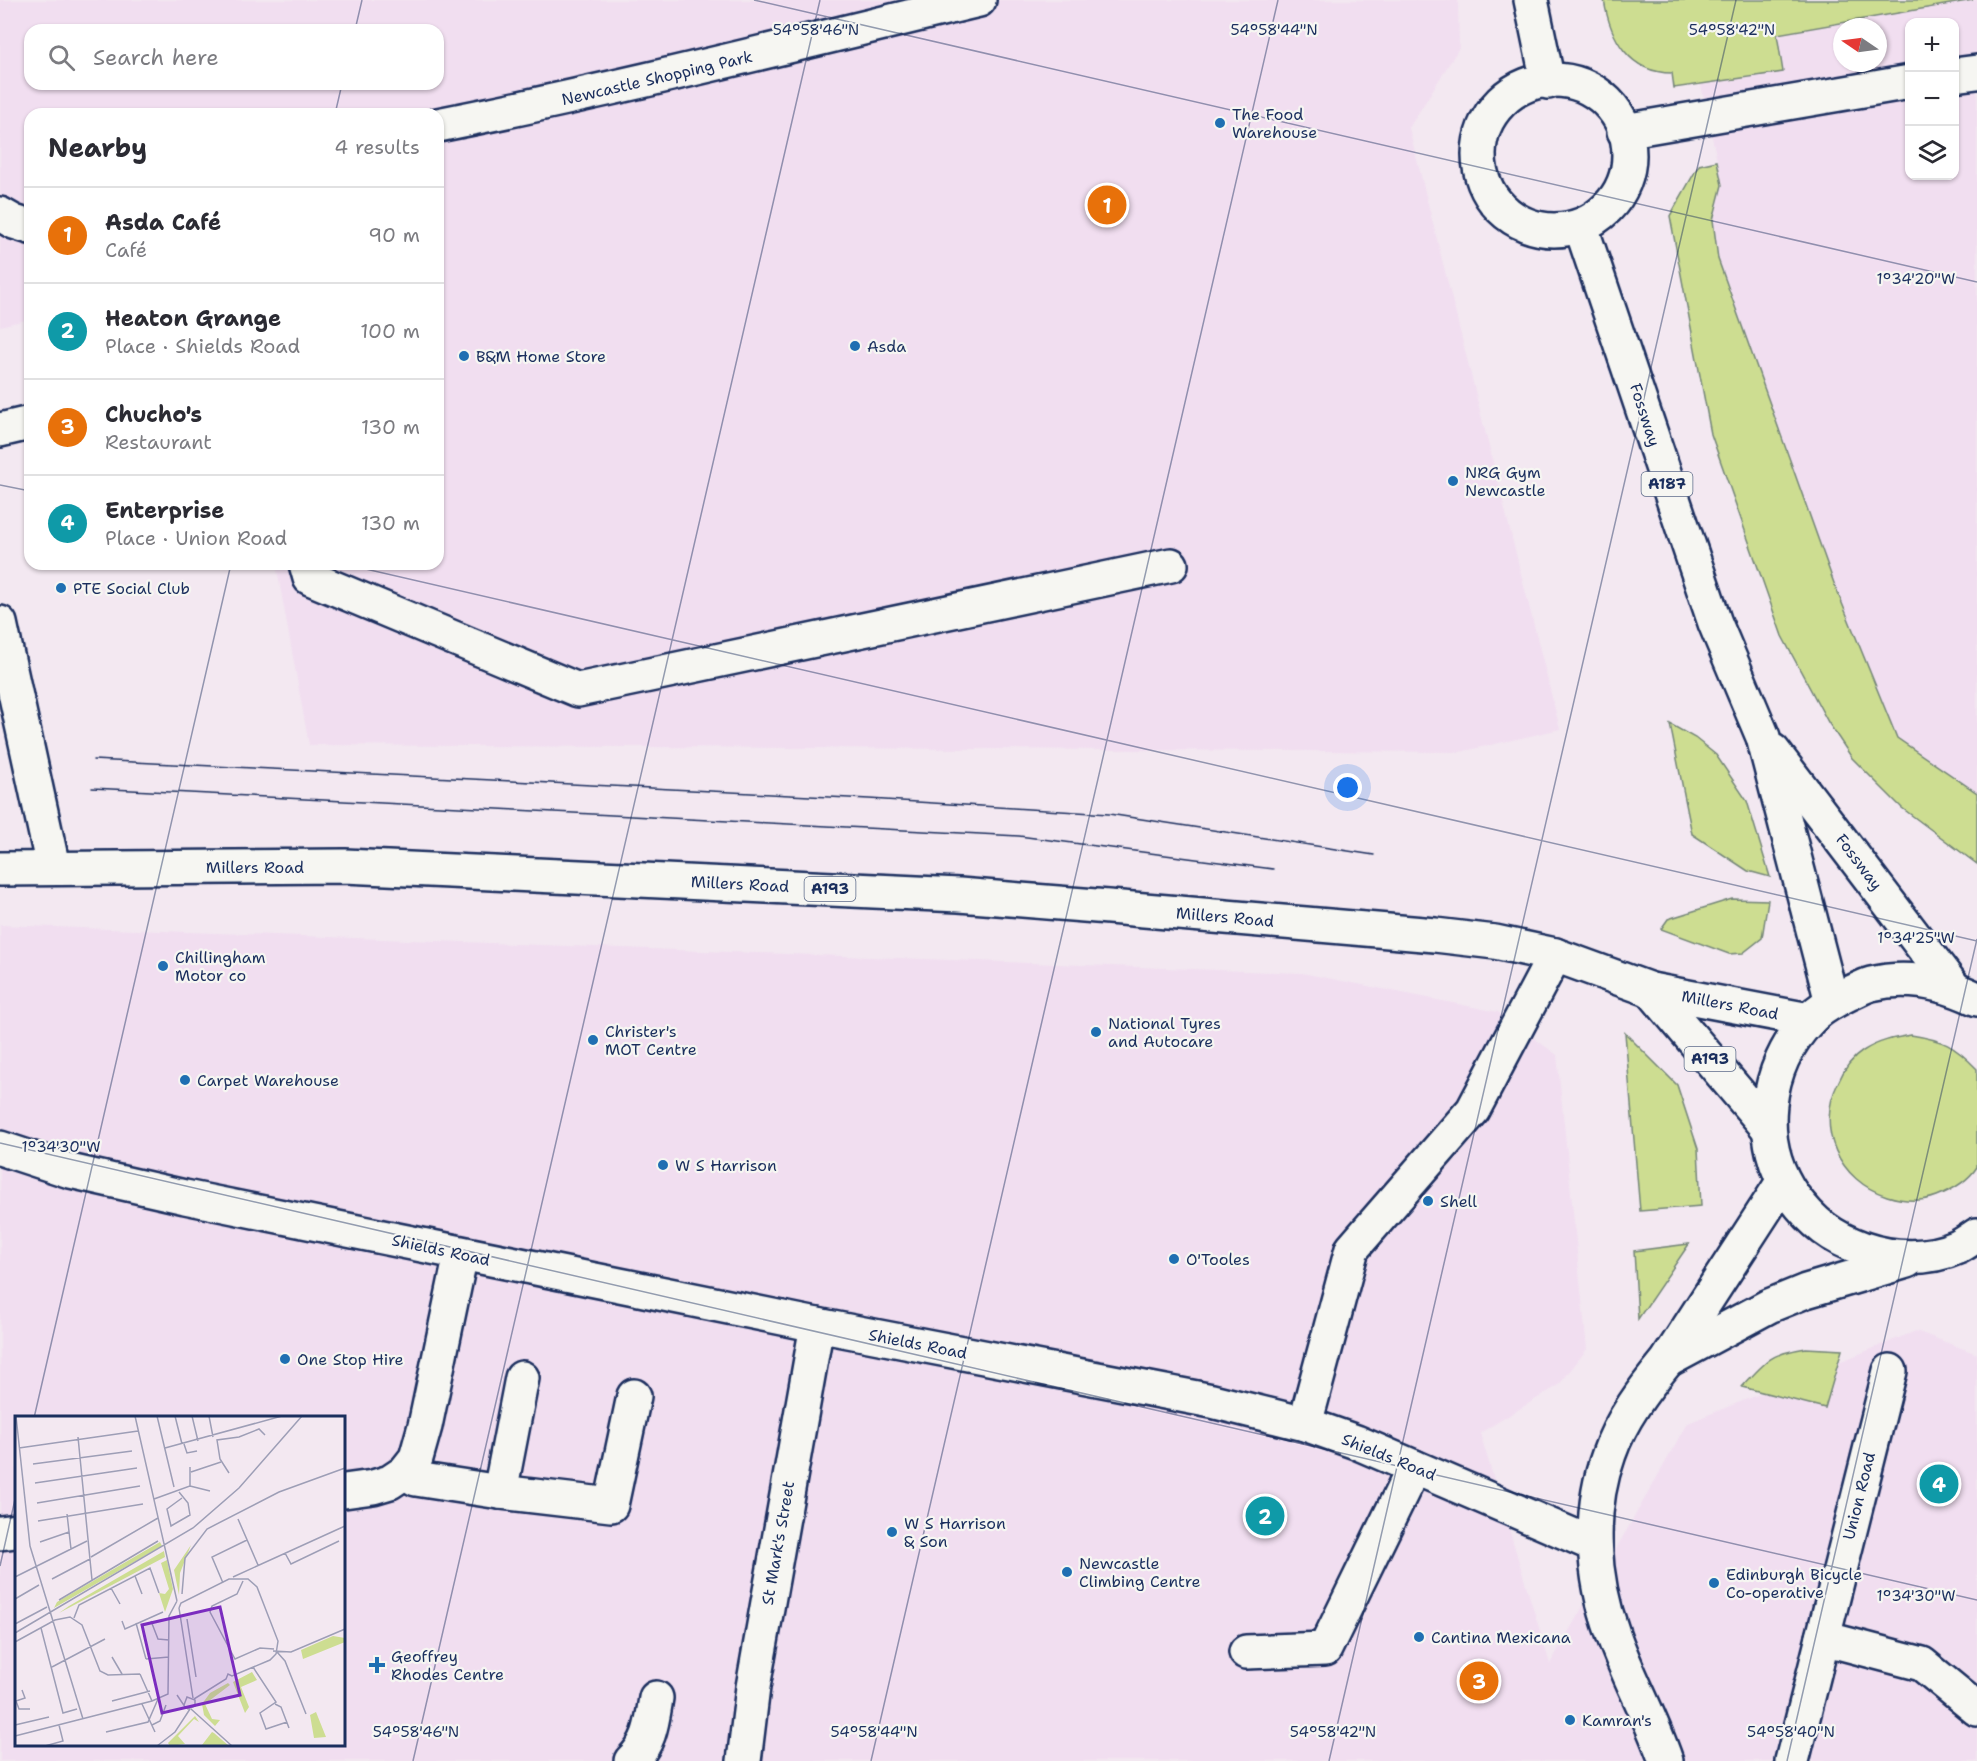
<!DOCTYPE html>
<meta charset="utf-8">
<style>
body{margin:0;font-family:"Shantell Sans",sans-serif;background:#f7f7f7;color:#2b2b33}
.controls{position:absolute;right:18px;top:18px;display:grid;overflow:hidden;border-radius:12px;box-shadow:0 2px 4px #0004}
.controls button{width:54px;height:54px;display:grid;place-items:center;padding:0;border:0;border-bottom:2px solid #e1e1e2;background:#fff;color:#2b2b33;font:30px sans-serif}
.compass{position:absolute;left:1833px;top:18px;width:54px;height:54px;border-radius:50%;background:#fff;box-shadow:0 2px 4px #0004;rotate:283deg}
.you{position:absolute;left:1348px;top:788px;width:21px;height:21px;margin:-15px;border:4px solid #fff;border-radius:50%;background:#1a73e8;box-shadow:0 0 0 9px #1a73e833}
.badge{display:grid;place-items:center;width:39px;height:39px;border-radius:50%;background:#db2777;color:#fff;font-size:20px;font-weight:700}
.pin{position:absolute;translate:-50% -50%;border:3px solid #fff;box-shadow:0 2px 6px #0006}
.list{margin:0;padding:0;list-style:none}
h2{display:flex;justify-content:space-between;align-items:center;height:78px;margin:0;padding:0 24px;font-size:26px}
h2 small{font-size:20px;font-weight:400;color:#7c7c81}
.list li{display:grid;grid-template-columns:39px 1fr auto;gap:18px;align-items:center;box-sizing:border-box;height:96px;padding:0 24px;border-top:2px solid #e1e1e2}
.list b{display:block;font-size:22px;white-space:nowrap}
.list p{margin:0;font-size:20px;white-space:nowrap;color:#7c7c81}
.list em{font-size:20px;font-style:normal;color:#7c7c81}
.icon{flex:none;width:33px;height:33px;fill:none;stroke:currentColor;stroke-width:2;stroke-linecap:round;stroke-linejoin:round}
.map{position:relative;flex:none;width:1977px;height:1761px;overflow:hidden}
.search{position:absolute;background:#fff;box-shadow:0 2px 4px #0004;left:24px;top:24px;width:420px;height:66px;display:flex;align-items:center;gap:15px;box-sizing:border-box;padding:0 21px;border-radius:18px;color:#7c7c81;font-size:22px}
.panel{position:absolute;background:#fff;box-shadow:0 2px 4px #0004;left:24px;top:108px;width:420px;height:462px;border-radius:18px}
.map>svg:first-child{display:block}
.built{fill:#f1def0;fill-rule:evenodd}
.green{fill:#cddd91;stroke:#748678;stroke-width:1.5}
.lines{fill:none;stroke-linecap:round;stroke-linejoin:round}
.minor-casing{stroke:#1b2f5e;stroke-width:38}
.major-casing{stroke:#1b2f5e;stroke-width:38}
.minor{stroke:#f6f6f2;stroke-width:33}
.major{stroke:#f6f6f2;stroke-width:33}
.tram{stroke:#1b2f5e;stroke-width:1.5}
.ticks{fill:none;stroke:#1b2f5e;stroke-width:1.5;stroke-opacity:0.45}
.poi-dot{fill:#1f6fb2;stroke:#f6f6f2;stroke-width:2}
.labels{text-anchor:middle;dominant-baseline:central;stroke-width:4.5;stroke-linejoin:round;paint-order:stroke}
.shield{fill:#f6f6f2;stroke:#5d6b8a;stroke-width:1.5}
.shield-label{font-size:15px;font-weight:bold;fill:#1b2f5e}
.street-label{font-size:16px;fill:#1b2f5e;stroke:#f6f6f2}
.poi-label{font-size:16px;fill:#1b2f5e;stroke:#f6f6f2;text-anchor:start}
.inset-road{fill:none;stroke:#9d9eb6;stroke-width:1.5}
.view{fill:#7b2cbf;fill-opacity:0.15;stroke:#7b2cbf;stroke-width:3}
.inset-edge{fill:none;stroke:#1b2f5e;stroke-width:3}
.ticks-label{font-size:15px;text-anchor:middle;fill:#1b2f5e;stroke:#f6f6f2;stroke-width:4.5;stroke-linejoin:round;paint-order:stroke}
</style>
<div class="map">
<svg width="1977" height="1761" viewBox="0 0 1977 1761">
<rect width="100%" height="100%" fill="#f3e8f1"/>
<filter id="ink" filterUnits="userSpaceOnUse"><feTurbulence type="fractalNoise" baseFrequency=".0167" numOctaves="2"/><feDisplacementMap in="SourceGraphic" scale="12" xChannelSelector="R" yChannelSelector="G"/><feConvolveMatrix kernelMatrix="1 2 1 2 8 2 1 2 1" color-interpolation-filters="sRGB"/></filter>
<g filter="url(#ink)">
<g class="built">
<path d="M 0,0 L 1458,0 L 1459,48 L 1409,128 L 1560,729 L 1460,752 L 309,745 L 276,564 L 438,564 L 438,114 L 30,114 L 30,319 L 0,326 ZM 30,30 L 438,30 L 438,84 L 30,84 Z"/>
<path d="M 1683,0 L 1977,0 L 1977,793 L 1897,738 L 1835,586 L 1718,259 L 1713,220 L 1722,184 ZM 1910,22 L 1954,22 L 1954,176 L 1910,176 ZM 1842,27 L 1878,27 L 1878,63 L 1842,63 Z"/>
<path d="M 0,925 L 1302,973 L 1498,1012 L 1557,1055 L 1587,1349 L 1559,1385 L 1480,1433 L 1550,1664 L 1688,1423 L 1916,1331 L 1977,1354 L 1977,1761 L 0,1761 ZM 16,1418 L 344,1418 L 344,1744 L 16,1744 Z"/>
</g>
<g class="green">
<path d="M 1604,0 L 1973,0 L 1777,34 L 1783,72 L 1674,88 L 1672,73 C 1629,73 1610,38 1604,0 Z"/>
<polygon points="1717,161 1722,185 1713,220 1718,259 1835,586 1897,738 1977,793 1977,864 1902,808 1852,758 1828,722 1782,636 1711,434 1670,216 1699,165"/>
<polygon points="1670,724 1695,738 1716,755 1747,801 1770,877 1748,871 1692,834"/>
<polygon points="1732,899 1768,900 1762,938 1743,953 1729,954 1661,929 1668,919"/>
<polygon points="1625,1033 1677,1085 1698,1149 1701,1206 1640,1211"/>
<path d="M 1911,1035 C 1943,1040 1954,1045 1977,1069 L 1977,1167 C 1968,1181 1952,1190 1937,1196 C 1921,1202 1903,1201 1887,1196 C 1839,1181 1815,1129 1838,1083 C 1843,1071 1852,1058 1863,1051 C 1878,1041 1894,1038 1911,1035 Z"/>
<polygon points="1689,1244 1638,1319 1634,1251"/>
<path d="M 1806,1348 L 1842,1350 L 1825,1408 L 1742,1387 C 1767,1360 1769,1354 1806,1348 Z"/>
</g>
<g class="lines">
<g class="minor-casing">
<g id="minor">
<polyline points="1954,75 1977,72"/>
<path d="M 438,125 C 620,89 799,43 979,0"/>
<polyline points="1624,131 1910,82"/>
<polyline points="0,214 14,222 30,227"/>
<polyline points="0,430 30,423"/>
<polyline points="306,564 310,578 578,690 1171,565"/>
<polyline points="0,623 53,867"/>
<polyline points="1305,1424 1352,1249 1473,1110 1555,955"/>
<polyline points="405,1472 416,1479 500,1492 611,1505 634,1396"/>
<polyline points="344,1491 373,1487 390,1482 405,1472 416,1458 425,1426 461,1254"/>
<polyline points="500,1492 522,1378"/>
<polyline points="0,1533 16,1531"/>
<polyline points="1823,1638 1922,1664 1977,1709"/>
<polyline points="1246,1652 1325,1649 1414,1467"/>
<path d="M 631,1761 C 650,1743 652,1723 656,1698"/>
<polyline points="744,1761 753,1687 817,1325"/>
<polyline points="1792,1761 1890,1371"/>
</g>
</g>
<g class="major-casing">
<g id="major">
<polyline points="1531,0 1548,82"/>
<circle cx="1554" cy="155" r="75"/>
<polyline points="1581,227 1715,623 1763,737 1832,1002"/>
<polyline points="1773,751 1954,988"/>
<polyline points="0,869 345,866 959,895 1121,908 1435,935 1495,942 1555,955 1651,990 1809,1020"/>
<polyline points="1651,990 1768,1128"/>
<path d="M 1977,999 C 1944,983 1908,975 1871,984 C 1864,986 1857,990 1850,993 C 1836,1000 1820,1008 1809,1020 C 1764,1067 1755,1142 1793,1196 C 1813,1223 1832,1238 1864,1249 C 1893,1259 1929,1260 1958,1247 C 1964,1244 1971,1239 1977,1235"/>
<polyline points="0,1148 70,1171 185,1197 817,1325 1212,1401 1305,1424 1356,1442 1595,1545"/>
<polyline points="1670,1359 1769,1306 1806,1291 1907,1261"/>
<path d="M 1666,1761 C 1651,1717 1628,1677 1613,1634 C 1592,1577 1588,1511 1609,1454 C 1621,1419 1644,1389 1667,1361 L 1783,1182"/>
</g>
</g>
<use href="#minor" class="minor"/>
<use href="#major" class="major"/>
<g class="tram">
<polyline points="93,760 869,799 1109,814 1374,855"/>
<polyline points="92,788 1019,836 1273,869"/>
</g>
</g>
</g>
<path class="ticks" d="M 754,0 L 1977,282M 355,30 L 362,0M 335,114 L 342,84M 0,485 L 30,491M 344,564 L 1977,941M 0,1143 L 1977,1600M 34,1418 L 231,564M 0,1566 L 16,1495M 413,1761 L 820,0M 871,1761 L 1278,0M 1329,1761 L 1736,0M 1787,1761 L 1977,939"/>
<g class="poi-dot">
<circle cx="1220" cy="123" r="6"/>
<circle cx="855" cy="346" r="6"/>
<circle cx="464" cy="356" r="6"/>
<circle cx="1453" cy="481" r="6"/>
<circle cx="61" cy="588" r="6"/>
<circle cx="163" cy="966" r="6"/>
<circle cx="1096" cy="1032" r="6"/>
<circle cx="593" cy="1040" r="6"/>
<circle cx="185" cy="1080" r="6"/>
<circle cx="663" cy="1165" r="6"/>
<circle cx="1428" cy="1201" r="6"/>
<circle cx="1174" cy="1259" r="6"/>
<circle cx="285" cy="1359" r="6"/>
<circle cx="892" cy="1532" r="6"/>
<circle cx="1067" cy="1572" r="6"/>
<circle cx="1714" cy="1583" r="6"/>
<circle cx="1419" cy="1637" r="6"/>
<path d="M374 1656h6v6h6v6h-6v6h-6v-6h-6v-6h6z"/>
<circle cx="1570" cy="1720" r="6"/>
</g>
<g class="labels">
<g class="shield">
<rect x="1641.5" y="472" width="51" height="24" rx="4.5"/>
<rect x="804.5" y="877" width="51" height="24" rx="4.5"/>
<rect x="1684.5" y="1047" width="51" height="24" rx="4.5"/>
</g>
<g class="shield-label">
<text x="1667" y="484">A187</text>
<text x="830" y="889">A193</text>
<text x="1710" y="1059">A193</text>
</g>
<g class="street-label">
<text transform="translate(657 78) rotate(-13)">Newcastle Shopping Park</text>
<text transform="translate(1645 415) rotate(72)">Fossway</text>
<text transform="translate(1859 862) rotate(53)">Fossway</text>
<text x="255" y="867">Millers Road</text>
<text transform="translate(740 884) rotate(3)">Millers Road</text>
<text transform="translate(1225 917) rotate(5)">Millers Road</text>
<text transform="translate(1730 1005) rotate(11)">Millers Road</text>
<text transform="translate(441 1250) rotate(12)">Shields Road</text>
<text transform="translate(918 1344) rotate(11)">Shields Road</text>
<text transform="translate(1389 1457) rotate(22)">Shields Road</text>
<text transform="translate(1859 1496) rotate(-76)">Union Road</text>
<text transform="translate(778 1543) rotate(-80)">St Mark's Street</text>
</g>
<g class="poi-label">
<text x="1232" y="114">The Food<tspan x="1232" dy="18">Warehouse</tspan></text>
<text x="867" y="346">Asda</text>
<text x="476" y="356">B&amp;M Home Store</text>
<text x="1465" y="472">NRG Gym<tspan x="1465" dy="18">Newcastle</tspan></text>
<text x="73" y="588">PTE Social Club</text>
<text x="175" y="957">Chillingham<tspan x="175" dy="18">Motor co</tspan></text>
<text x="1108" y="1023">National Tyres<tspan x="1108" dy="18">and Autocare</tspan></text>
<text x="605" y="1031">Christer's<tspan x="605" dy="18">MOT Centre</tspan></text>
<text x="197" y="1080">Carpet Warehouse</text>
<text x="675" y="1165">W S Harrison</text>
<text x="1440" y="1201">Shell</text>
<text x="1186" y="1259">O'Tooles</text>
<text x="297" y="1359">One Stop Hire</text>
<text x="904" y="1523">W S Harrison<tspan x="904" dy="18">&amp; Son</tspan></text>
<text x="1079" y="1563">Newcastle<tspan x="1079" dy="18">Climbing Centre</tspan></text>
<text x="1726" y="1574">Edinburgh Bicycle<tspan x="1726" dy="18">Co-operative</tspan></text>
<text x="1431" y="1637">Cantina Mexicana</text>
<text x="391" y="1656">Geoffrey<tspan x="391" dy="18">Rhodes Centre</tspan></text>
<text x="1582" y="1720">Kamran's</text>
</g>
</g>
<g transform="translate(15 1416)">
<rect width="330" height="330" fill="#f3e8f1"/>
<path d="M 145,126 L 147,130 L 39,192 L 42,186 ZM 176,129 L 165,157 L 164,179 L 159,154 ZM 149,135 L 150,141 L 44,197 L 54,190 ZM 152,144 L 158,173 L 150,196 L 144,177 L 150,178 L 154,173 L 146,147 ZM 318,220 L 330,222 L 330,226 L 288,243 L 286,234 ZM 237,256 L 242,264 L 226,271 L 234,291 L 230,297 L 218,266 ZM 213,267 L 215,269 L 190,288 L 197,303 L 205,304 L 200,310 L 189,299 L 187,288 L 195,277 ZM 301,296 L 311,321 L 299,322 L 295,299 ZM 180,300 L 184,306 L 179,303 L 163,320 L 170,328 L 155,330 L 153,327 ZM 197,316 L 199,317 L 214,330 L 187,329 Z" fill="#cddd91"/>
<path class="inset-road" d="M 1,0 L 15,130 L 68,303M 120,0 L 162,185M 142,0 L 159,71M 160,0 L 167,28M 177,0 L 183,25M 194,0 L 198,21M 63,21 L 77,164M 169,28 L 172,37 L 182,35M 4,32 L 123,15M 150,32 L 267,0M 18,48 L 117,35M 176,56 L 206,46M 214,57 L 205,43 L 202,24 L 224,21 L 244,13 L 250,19M 20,67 L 122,52M 175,70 L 195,75M 164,76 L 173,87 L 175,99 L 156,110 L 152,93 L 167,82M 139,83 L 175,70 L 175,51M 22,87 L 125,70M 52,98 L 56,133M 223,103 L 243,149M 23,105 L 128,88M 25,126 L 54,116M 270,137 L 276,148 L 324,125M 76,141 L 143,102M 120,160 L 127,178M 0,161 L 72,125M 218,161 L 330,110M 37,163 L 75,143M 228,165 L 222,178 L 197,190 L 195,196 L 220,243 L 245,232 L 259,233M 208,167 L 197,141 L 232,124M 96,172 L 105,188M 167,178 L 170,142 L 192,113 L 264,76 L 330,52M 0,183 L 24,169M 44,184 L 143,125M 164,192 L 166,187 L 214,163 L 233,163 L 242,171 L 263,225 L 261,238 L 255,244 L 217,260 L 213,258 L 211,263 L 179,283M 164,192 L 178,282M 59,202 L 64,189 L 135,152 L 144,177M 172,203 L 181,261M 107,205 L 110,213 L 148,196M 136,205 L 143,223 L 154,224M 121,207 L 131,243M 0,208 L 32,191M 26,212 L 48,297 L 62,293M 0,217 L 178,112 L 224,72 L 287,0M 0,226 L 40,204 L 55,201 L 67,209 L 85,255 L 93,259 L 125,258M 258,235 L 276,236 L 330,213M 262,236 L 270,245 L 291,298M 97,241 L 107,258M 131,243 L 154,241M 37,251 L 90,223M 238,251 L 261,286 L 245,297 L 251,313 L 272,306M 125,258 L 137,285M 162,279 L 170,291 L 173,293 L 180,290 L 180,284 L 172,281 L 169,289M 1,285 L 4,293 L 15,293M 1,285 L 10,282 L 7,274M 97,285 L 135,275M 127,288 L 140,316M 260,288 L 266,291 L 274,312M 176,293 L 217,330M 0,309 L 34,301M 137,309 L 145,305 L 151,289M 91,316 L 133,306 L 143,283M 0,320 L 137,285 L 153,278 L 154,200 L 162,185M 30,330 L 48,325 L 44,309M 142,330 L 160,316 L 175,293"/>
<path class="view" d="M 205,191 L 225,279 L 147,297 L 127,209 Z"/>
<rect width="330" height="330" class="inset-edge"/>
</g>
<g class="ticks-label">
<text x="816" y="35">54°58'46"N</text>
<text x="1274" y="35">54°58'44"N</text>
<text x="1732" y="35">54°58'42"N</text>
<text x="1916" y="284">1°34'20"W</text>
<text x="1916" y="943">1°34'25"W</text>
<text x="61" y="1152">1°34'30"W</text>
<text x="1916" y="1601">1°34'30"W</text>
<text x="416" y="1737">54°58'46"N</text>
<text x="874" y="1737">54°58'44"N</text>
<text x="1333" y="1737">54°58'42"N</text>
<text x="1791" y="1737">54°58'40"N</text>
</g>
</svg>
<div class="controls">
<button>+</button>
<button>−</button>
<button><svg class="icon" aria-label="layers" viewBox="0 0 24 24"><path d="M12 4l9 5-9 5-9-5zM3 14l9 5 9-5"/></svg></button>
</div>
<svg class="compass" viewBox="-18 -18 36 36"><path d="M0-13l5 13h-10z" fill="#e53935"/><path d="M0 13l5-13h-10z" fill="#7c7c81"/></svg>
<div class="you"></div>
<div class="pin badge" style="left:1107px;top:205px;background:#e8710a">1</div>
<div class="pin badge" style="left:1265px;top:1516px;background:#0f9aa8">2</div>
<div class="pin badge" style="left:1479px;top:1681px;background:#e8710a">3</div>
<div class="pin badge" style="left:1939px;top:1484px;background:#0f9aa8">4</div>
<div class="search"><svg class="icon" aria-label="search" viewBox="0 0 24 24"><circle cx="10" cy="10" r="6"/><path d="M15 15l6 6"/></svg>Search here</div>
<section class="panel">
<h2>Nearby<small>4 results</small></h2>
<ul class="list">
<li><span class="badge" style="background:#e8710a">1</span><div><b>Asda Café</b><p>Café</p></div><em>90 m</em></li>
<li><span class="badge" style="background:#0f9aa8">2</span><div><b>Heaton Grange</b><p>Place · Shields Road</p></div><em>100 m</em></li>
<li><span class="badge" style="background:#e8710a">3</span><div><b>Chucho's</b><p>Restaurant</p></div><em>130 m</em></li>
<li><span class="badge" style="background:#0f9aa8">4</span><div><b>Enterprise</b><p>Place · Union Road</p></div><em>130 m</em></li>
</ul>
</section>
</div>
